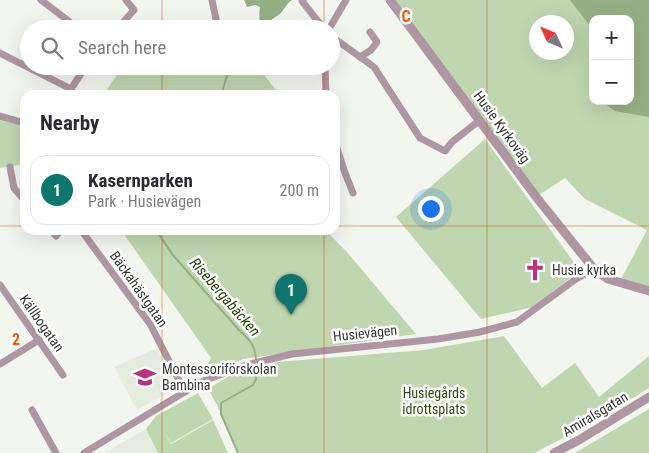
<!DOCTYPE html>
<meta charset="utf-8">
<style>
body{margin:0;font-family:"Roboto Condensed",sans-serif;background:#f2f2f3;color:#2b2b33}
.controls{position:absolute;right:15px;top:15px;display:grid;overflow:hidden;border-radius:10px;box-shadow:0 5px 20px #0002}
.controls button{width:45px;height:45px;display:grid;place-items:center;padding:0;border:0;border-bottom:1px solid #e1e1e2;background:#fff;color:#2b2b33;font:25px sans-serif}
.compass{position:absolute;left:529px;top:15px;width:45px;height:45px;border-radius:50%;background:#fff;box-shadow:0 5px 20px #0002;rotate:314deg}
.you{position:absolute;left:430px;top:208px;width:18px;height:18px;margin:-12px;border:4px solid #fff;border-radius:50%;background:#1a73e8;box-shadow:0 0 0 8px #1a73e833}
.badge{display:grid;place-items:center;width:32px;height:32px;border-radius:50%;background:#0f766e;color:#fff;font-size:16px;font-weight:700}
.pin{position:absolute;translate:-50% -41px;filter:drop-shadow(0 1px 2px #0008)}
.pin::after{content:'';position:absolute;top:26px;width:18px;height:15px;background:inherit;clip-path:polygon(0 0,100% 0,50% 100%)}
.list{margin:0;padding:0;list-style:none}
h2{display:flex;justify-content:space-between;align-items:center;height:65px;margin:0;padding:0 20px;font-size:21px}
h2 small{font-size:16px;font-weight:400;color:#7c7c81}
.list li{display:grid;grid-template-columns:32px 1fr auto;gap:15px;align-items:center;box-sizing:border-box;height:70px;margin:0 10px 10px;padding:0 10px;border:1px solid #e1e1e2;border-radius:15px}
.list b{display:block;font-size:19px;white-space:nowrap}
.list p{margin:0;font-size:16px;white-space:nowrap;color:#7c7c81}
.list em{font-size:16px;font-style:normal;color:#7c7c81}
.icon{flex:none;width:28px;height:28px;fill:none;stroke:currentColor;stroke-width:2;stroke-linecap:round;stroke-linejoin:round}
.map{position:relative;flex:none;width:649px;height:453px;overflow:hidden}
.search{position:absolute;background:#fff;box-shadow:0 5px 20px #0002;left:20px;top:20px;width:320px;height:55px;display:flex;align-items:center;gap:12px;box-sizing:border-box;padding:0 18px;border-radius:28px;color:#7c7c81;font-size:19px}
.panel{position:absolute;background:#fff;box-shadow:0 5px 20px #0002;left:20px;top:90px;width:320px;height:145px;border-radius:15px}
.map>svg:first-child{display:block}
.built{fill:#e4ecdf}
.green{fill:#c0d6b1;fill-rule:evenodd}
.water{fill:#96b085}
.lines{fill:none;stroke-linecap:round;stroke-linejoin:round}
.stream{stroke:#96b085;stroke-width:2}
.minor{stroke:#ae97a2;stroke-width:7}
.tertiary{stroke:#ae97a2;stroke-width:9}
.grid{fill:none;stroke:#e8590c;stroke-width:1;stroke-opacity:0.55}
.labels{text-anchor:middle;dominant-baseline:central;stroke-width:5;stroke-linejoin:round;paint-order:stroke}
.street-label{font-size:14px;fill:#363835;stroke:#fff}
.poi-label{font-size:14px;fill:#363835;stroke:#fff;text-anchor:start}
.park-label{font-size:14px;fill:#2b4c0c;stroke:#fff}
.water-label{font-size:15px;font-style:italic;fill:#1f3f00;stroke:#fff}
.grid-label{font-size:16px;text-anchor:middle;font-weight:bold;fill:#e8590c;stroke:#fff;stroke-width:5;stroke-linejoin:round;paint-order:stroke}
</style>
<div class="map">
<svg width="649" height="453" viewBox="0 0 649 453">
<rect width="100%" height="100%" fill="#f2f6ef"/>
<g class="built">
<polygon points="157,348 175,386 173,390 137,410 114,367"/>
<polygon points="146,429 158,453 104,453"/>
</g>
<g class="green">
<path d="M 392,0 L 649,0 L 649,288 L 620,281 L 647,230 L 585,199 L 565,178 L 539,195 ZM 593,19 L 630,19 L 630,101 L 593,101 ZM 536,22 L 566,22 L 566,52 L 536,52 Z"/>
<polygon points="123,66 257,66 280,95 103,95"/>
<polygon points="0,118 25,125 25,164 0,168"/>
<polygon points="485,139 578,268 577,273 533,307 481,319 396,217"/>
<polygon points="121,230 325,230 346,251 416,334 243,359 201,377 211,358"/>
<polygon points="504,336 542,388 575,363 599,397 649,356 649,388 596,421 534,453 238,453 216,403 208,389 229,376 277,362 424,350"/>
<polygon points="198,393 213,419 171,443 163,431 171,444 213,420 228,453 158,453 146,429 156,416"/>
<polygon points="649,409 649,453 575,453"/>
</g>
<g class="water">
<path d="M 244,0 L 292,0 L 289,2 L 281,13 L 261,27 C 259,22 259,12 260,7 L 255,5 L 247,7 Z"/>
<polygon points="570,0 649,0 649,117 615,111 601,101 630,101 630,19 593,19 593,30"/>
</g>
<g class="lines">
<g class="stream">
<polyline points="221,95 230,66"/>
<path d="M 157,230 C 158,235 169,248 172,254 L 239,330 C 250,340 256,346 256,361"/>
<polyline points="238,453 221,414 221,403 253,385 256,379 256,366"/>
</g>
<g class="minor">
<polyline points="41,0 79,29"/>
<polyline points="212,0 218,29"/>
<polyline points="303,0 302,1 324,29"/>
<polyline points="117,29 134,10 126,0"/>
<polyline points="329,29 346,0"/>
<polyline points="331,36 374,67 420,138 445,151 452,142 480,120"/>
<polyline points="0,53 71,89"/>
<polyline points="360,57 371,50 377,42 370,32"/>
<polyline points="325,66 326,95"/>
<polyline points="69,95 71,89 86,66"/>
<polyline points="0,116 25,123"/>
<polyline points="335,142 345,173 353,193"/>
<polyline points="10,167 14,188 25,201"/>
<polyline points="51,230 56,236 61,230"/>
<polyline points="81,230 150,324 185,392"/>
<polyline points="0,285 63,375"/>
<polyline points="0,364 39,340"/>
<polyline points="32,410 56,453"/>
<polyline points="84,453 201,382 246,365 292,354 438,339 480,332 517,322 576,279 594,269"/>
</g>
<g class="tertiary">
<polyline points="390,0 537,198 594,269 608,279 649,291"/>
<polyline points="554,453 579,440 649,397"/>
</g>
</g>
<path class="grid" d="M 162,0 L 162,29M 324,0 L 324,29M 487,0 L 487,453M 162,66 L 162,95M 324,66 L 324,95M 0,226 L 25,226M 335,226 L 649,226M 162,230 L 162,453M 324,230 L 324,453"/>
<defs>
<g id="church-bare" transform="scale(1.725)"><path d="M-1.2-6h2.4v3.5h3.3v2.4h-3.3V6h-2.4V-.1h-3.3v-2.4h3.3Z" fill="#b4347f" stroke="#fff" stroke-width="2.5" paint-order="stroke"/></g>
<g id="school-bare" transform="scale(1.725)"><path d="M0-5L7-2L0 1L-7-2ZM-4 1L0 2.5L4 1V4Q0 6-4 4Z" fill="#b4347f" stroke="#fff" stroke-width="2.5" paint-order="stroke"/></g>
</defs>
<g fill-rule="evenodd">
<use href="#church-bare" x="535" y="270"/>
<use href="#school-bare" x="145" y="377"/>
</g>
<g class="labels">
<g class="street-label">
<text transform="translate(502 127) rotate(54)">Husie Kyrkoväg</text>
<text transform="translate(139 289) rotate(55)">Bäckahästgatan</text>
<text transform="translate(42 323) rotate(55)">Källbogatan</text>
<text transform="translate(365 333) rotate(-6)">Husievägen</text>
<text transform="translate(595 414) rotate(-31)">Amiralsgatan</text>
</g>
<g class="poi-label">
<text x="552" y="270">Husie kyrka</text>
<text x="162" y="369">Montessoriförskolan<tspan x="162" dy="16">Bambina</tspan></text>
</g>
<g class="park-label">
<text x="434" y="393">Husiegårds<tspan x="434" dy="16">idrottsplats</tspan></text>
</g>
<g class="water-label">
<text transform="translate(225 297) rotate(49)">Risebergabäcken</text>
</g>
</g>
<g class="grid-label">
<text x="406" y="22">C</text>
<text x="16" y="345">2</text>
</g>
</svg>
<div class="controls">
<button>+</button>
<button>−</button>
</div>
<svg class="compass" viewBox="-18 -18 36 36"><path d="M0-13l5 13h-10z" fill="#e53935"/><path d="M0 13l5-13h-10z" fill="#7c7c81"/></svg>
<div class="you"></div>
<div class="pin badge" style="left:291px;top:315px">1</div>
<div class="search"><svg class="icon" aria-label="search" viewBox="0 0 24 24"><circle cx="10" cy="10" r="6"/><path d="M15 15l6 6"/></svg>Search here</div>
<section class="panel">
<h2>Nearby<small></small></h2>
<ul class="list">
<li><span class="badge">1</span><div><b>Kasernparken</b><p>Park · Husievägen</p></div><em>200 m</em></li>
</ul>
</section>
</div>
